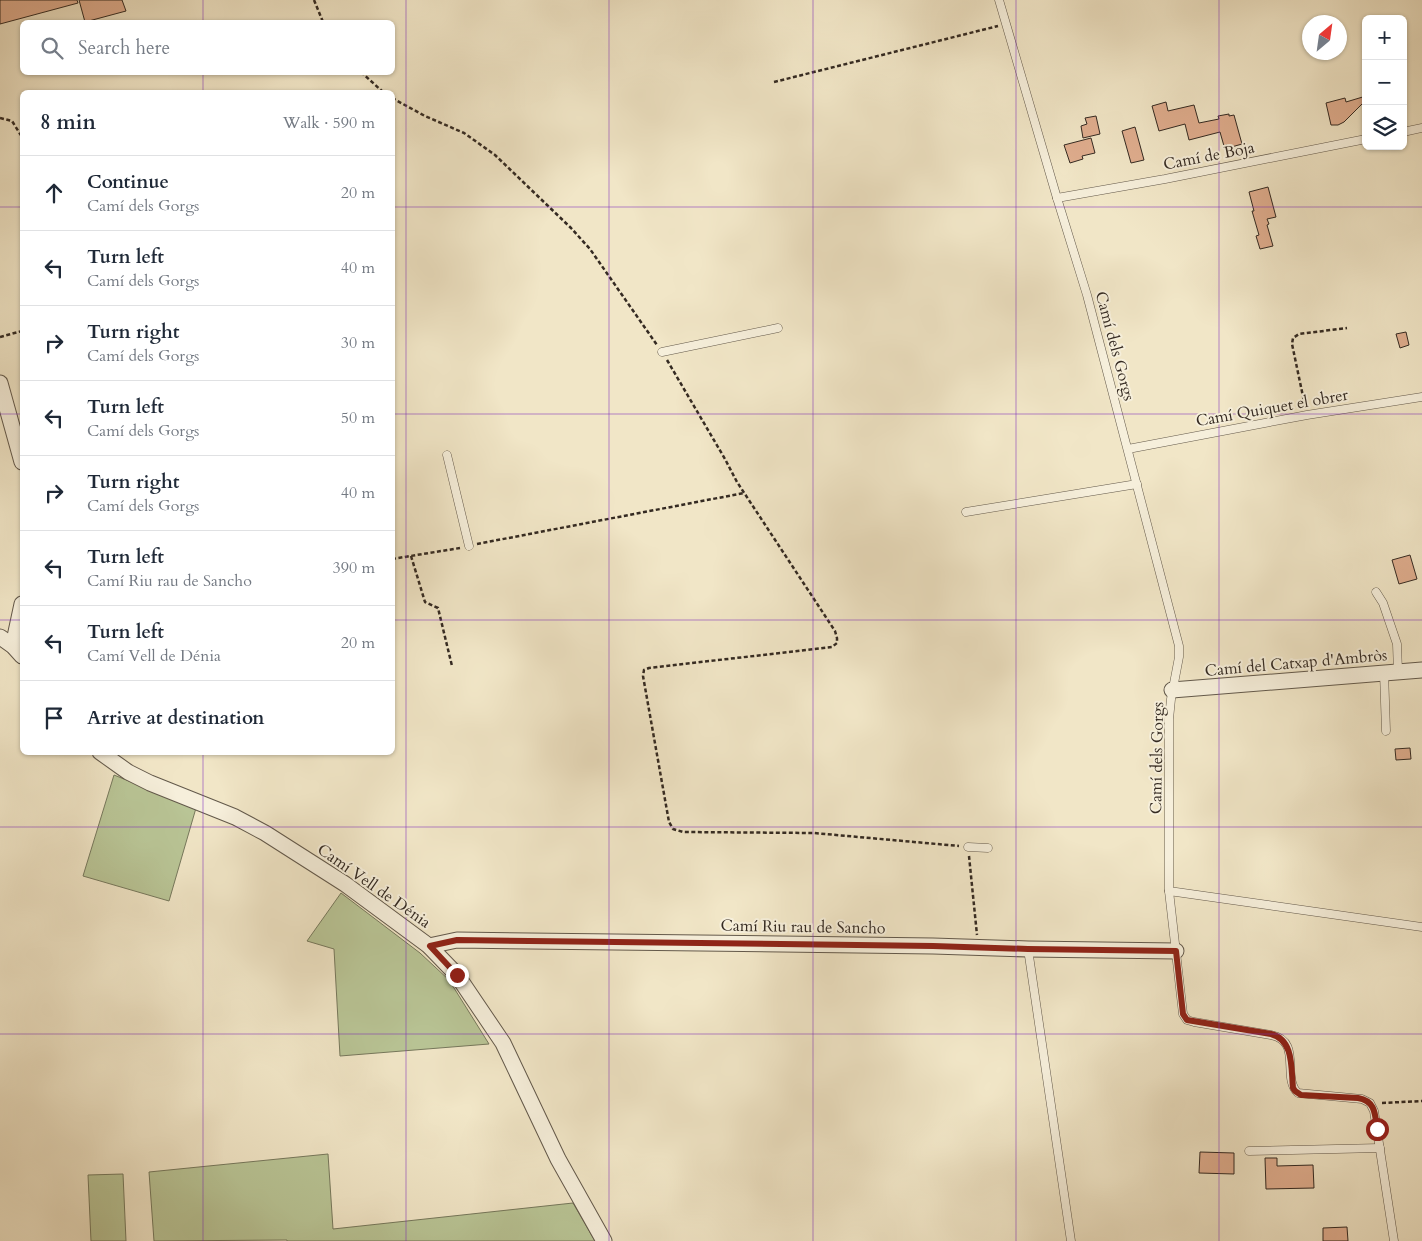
<!DOCTYPE html>
<meta charset="utf-8">
<style>
body{margin:0;font-family:Cardo,serif;background:#f6f6f7;color:#1f2937}
.controls{position:absolute;right:15px;top:15px;display:grid;overflow:hidden;border-radius:8px;box-shadow:0 1px 4px #0004}
.controls button{width:45px;height:45px;display:grid;place-items:center;padding:0;border:0;border-bottom:1px solid #e0e1e3;background:#fff;color:#1f2937;font:25px sans-serif}
.compass{position:absolute;left:1302px;top:15px;width:45px;height:45px;border-radius:50%;background:#fff;box-shadow:0 1px 4px #0004;rotate:29deg}
.stop{position:absolute;width:15px;height:15px;margin:-11px;border:4px solid #8f2418;border-radius:50%;background:#fff}
.stop.end{background:#8f2418;border-color:#fff;box-shadow:0 1px 5px #0008}
.list{margin:0;padding:0;list-style:none}
h2{display:flex;justify-content:space-between;align-items:center;height:65px;margin:0;padding:0 20px;font-size:21px}
h2 small{font-size:16px;font-weight:400;color:#747a83}
.list li{display:grid;grid-template-columns:32px 1fr auto;gap:15px;align-items:center;box-sizing:border-box;height:75px;padding:0 20px;border-top:1px solid #e0e1e3}
.list b{display:block;font-size:19px;white-space:nowrap}
.list p{margin:0;font-size:16px;white-space:nowrap;color:#747a83}
.list em{font-size:16px;font-style:normal;color:#747a83}
.icon{flex:none;width:28px;height:28px;fill:none;stroke:currentColor;stroke-width:2;stroke-linecap:round;stroke-linejoin:round}
.map{position:relative;flex:none;width:1422px;height:1241px;overflow:hidden}
.search{position:absolute;background:#fff;box-shadow:0 1px 4px #0004;left:20px;top:20px;width:375px;height:55px;display:flex;align-items:center;gap:12px;box-sizing:border-box;padding:0 18px;border-radius:8px;color:#747a83;font-size:19px}
.panel{position:absolute;background:#fff;box-shadow:0 1px 4px #0004;left:20px;top:90px;width:375px;height:665px;border-radius:8px}
.map>svg:first-child{display:block}
.green{fill:#b9c596;stroke:#76785c}
.building{fill:#e0ae8f;stroke:#342a22}
.lines{fill:none;stroke-linecap:round;stroke-linejoin:round}
.service-casing{stroke:#63594b;stroke-width:9}
.minor-casing{stroke:#63594b;stroke-width:17}
.path{stroke:#342a22;stroke-width:2.5;stroke-dasharray:4 2.5;stroke-linecap:butt}
.service{stroke:#f6efdb;stroke-width:8}
.minor{stroke:#f6efdb;stroke-width:15}
.route{stroke:#8f2418;stroke-width:6}
.grid{fill:none;stroke:#7b2cbf;stroke-width:1;stroke-opacity:0.55}
.labels{text-anchor:middle;dominant-baseline:central;stroke-width:4;stroke-linejoin:round;paint-order:stroke}
.street-label{font-size:16px;fill:#342a22;stroke:#f6efdb}
</style>
<div class="map">
<svg width="1422" height="1241" viewBox="0 0 1422 1241">
<rect width="100%" height="100%" fill="#f1e6c7"/>
<filter id="stains"><feTurbulence type="fractalNoise" baseFrequency=".004" numOctaves="4"/><feColorMatrix values="0 0 0 0 .2 0 0 0 0 .09 0 0 0 0 .02 0 0 0 .5 -.17"/></filter>
<radialGradient id="worn" r=".72"><stop offset=".6" stop-color="#630" stop-opacity="0"/><stop offset="1" stop-color="#630" stop-opacity=".3"/></radialGradient>
<g class="green">
<polygon points="114,775 196,808 169,901 83,876"/>
<polygon points="341,893 420,953 449,980 489,1044 340,1056 334,949 307,941"/>
<polygon points="328,1154 333,1229 573,1203 595,1241 287,1241 287,1240 154,1241 149,1172"/>
<polygon points="123,1174 126,1241 91,1241 88,1175"/>
</g>
<g class="building">
<polygon points="0,0 77,0 78,3 0,24"/>
<polygon points="79,0 122,0 126,11 85,22"/>
<polygon points="1366,96 1366,100 1344,122 1338,125 1331,125 1326,103 1345,98 1346,102"/>
<polygon points="1166,102 1168,111 1194,105 1199,123 1219,119 1218,116 1229,114 1229,116 1234,115 1242,144 1228,148 1227,145 1224,146 1220,132 1189,140 1185,124 1159,131 1152,106"/>
<polygon points="1096,116 1100,134 1083,138 1081,126 1087,124 1085,118"/>
<polygon points="1135,127 1144,160 1131,163 1122,131"/>
<polygon points="1091,138 1095,153 1082,156 1083,159 1070,163 1064,145"/>
<polygon points="1268,187 1276,217 1267,219 1269,224 1267,225 1273,246 1260,249 1256,236 1259,235 1252,211 1254,211 1249,192"/>
<polygon points="1406,332 1409,345 1400,348 1396,334"/>
<polygon points="1410,555 1417,579 1399,584 1392,560"/>
<polygon points="1410,748 1411,759 1396,760 1395,749"/>
<polygon points="1200,1152 1234,1153 1234,1174 1199,1173"/>
<polygon points="1265,1158 1277,1158 1277,1166 1313,1165 1314,1188 1266,1189"/>
<polygon points="1347,1227 1348,1241 1323,1241 1323,1228"/>
</g>
<g class="lines">
<g class="service-casing">
<g id="service">
<path d="M 999,0 L 1057,198 L 1087,295 L 1179,646 L 1179,657 L 1171,699 L 1169,719 L 1169,891 L 1183,1014 L 1187,1020 L 1194,1022 L 1271,1035 C 1303,1041 1281,1078 1298,1093 L 1362,1099 L 1370,1103 L 1374,1111 L 1394,1241"/>
<polyline points="1403,132 1422,128"/>
<polyline points="1057,198 1165,179 1366,139"/>
<polyline points="662,352 778,328"/>
<polyline points="1128,449 1307,415 1422,397"/>
<polyline points="447,455 469,546"/>
<polyline points="966,512 1137,484"/>
<polyline points="1376,592 1383,603 1397,644 1398,672"/>
<polyline points="1384,672 1386,731"/>
<polyline points="968,847 988,848"/>
<polyline points="1169,891 1422,927"/>
<polyline points="1028,949 1071,1241"/>
<polyline points="1249,1151 1380,1148"/>
</g>
</g>
<g class="minor-casing">
<g id="minor">
<polyline points="0,383 22,462"/>
<polyline points="0,637 13,646 22,656"/>
<polyline points="13,646 22,604"/>
<polyline points="1172,690 1422,670"/>
<polyline points="100,752 128,772 150,783 235,817 265,833 345,884 429,946 457,975 503,1043 558,1159 604,1241"/>
<polyline points="429,946 457,940 933,946 1028,949 1176,951"/>
</g>
</g>
<g class="path">
<polyline points="314,0 323,22"/>
<polyline points="361,72 383,92"/>
<polyline points="774,82 998,26"/>
<polyline points="392,98 425,116 464,133 495,155 571,228 590,249 657,345"/>
<polyline points="0,118 12,121 22,137"/>
<polyline points="0,337 22,331"/>
<polyline points="667,360 725,459 737,482 835,631 837,638 837,643 832,647 649,668 644,670 643,676 669,822 673,829 683,832 814,833 959,846"/>
<polyline points="1305,406 1292,344 1293,338 1299,334 1347,328"/>
<polyline points="477,544 744,493"/>
<polyline points="411,556 425,602 438,608 452,666"/>
<polyline points="392,559 460,548"/>
<polyline points="969,856 977,935"/>
<polyline points="1382,1103 1422,1101"/>
</g>
<use href="#service" class="service"/>
<use href="#minor" class="minor"/>
</g>
<g class="lines">
<path class="route" d="M 457,975 L 430,946 L 457,940 L 933,946 L 1028,949 L 1176,951 L 1183,1014 L 1187,1020 L 1271,1034 C 1294,1040 1291,1068 1293,1088 L 1295,1091 L 1301,1095 L 1358,1098 C 1376,1101 1375,1115 1377,1129"/>
</g>
<path class="grid" d="M 203,0 L 203,22M 406,0 L 406,1241M 609,0 L 609,1241M 813,0 L 813,1241M 1016,0 L 1016,1241M 1219,0 L 1219,1241M 203,72 L 203,92M 0,207 L 22,207M 392,207 L 1422,207M 0,414 L 22,414M 392,414 L 1422,414M 0,620 L 22,620M 392,620 L 1422,620M 203,752 L 203,1241M 0,827 L 1422,827M 0,1034 L 1422,1034"/>
<g class="labels">
<g class="street-label">
<text transform="translate(1209 156) rotate(-11)">Camí de Boja</text>
<text transform="translate(1115 346) rotate(75)">Camí dels Gorgs</text>
<text transform="translate(1272 408) rotate(-10)">Camí Quiquet el obrer</text>
<text transform="translate(1296 663) rotate(-5)">Camí del Catxap d'Ambròs</text>
<text transform="translate(1157 758) rotate(-89)">Camí dels Gorgs</text>
<text transform="translate(374 886) rotate(35)">Camí Vell de Dénia</text>
<text transform="translate(803 927) rotate(1)">Camí Riu rau de Sancho</text>
</g>
</g>
<rect width="100%" height="100%" filter="url(#stains)"/>
<rect width="100%" height="100%" fill="url(#worn)"/>
</svg>
<div class="controls">
<button>+</button>
<button>−</button>
<button><svg class="icon" aria-label="layers" viewBox="0 0 24 24"><path d="M12 4l9 5-9 5-9-5zM3 14l9 5 9-5"/></svg></button>
</div>
<svg class="compass" viewBox="-18 -18 36 36"><path d="M0-13l5 13h-10z" fill="#e53935"/><path d="M0 13l5-13h-10z" fill="#747a83"/></svg>
<div class="stop" style="left:1377px;top:1129px"></div>
<div class="stop end" style="left:457px;top:975px"></div>
<div class="search"><svg class="icon" aria-label="search" viewBox="0 0 24 24"><circle cx="10" cy="10" r="6"/><path d="M15 15l6 6"/></svg>Search here</div>
<section class="panel">
<h2>8 min<small>Walk · 590 m</small></h2>
<ul class="list">
<li><svg class="icon" aria-label="ahead" viewBox="0 0 24 24"><path d="M12 20V5M6 11l6-6 6 6"/></svg><div><b>Continue</b><p>Camí dels Gorgs</p></div><em>20 m</em></li>
<li><svg class="icon" aria-label="left" viewBox="0 0 24 24"><path d="M17 20v-9H6M10 6l-5 5 5 5"/></svg><div><b>Turn left</b><p>Camí dels Gorgs</p></div><em>40 m</em></li>
<li><svg class="icon" aria-label="right" viewBox="0 0 24 24"><path d="M7 20v-9h11M14 6l5 5-5 5"/></svg><div><b>Turn right</b><p>Camí dels Gorgs</p></div><em>30 m</em></li>
<li><svg class="icon" aria-label="left" viewBox="0 0 24 24"><path d="M17 20v-9H6M10 6l-5 5 5 5"/></svg><div><b>Turn left</b><p>Camí dels Gorgs</p></div><em>50 m</em></li>
<li><svg class="icon" aria-label="right" viewBox="0 0 24 24"><path d="M7 20v-9h11M14 6l5 5-5 5"/></svg><div><b>Turn right</b><p>Camí dels Gorgs</p></div><em>40 m</em></li>
<li><svg class="icon" aria-label="left" viewBox="0 0 24 24"><path d="M17 20v-9H6M10 6l-5 5 5 5"/></svg><div><b>Turn left</b><p>Camí Riu rau de Sancho</p></div><em>390 m</em></li>
<li><svg class="icon" aria-label="left" viewBox="0 0 24 24"><path d="M17 20v-9H6M10 6l-5 5 5 5"/></svg><div><b>Turn left</b><p>Camí Vell de Dénia</p></div><em>20 m</em></li>
<li><svg class="icon" aria-label="arrive" viewBox="0 0 24 24"><path d="M6 21V4h12l-3 4 3 4H6"/></svg><div><b>Arrive at destination</b></div></li>
</ul>
</section>
</div>
